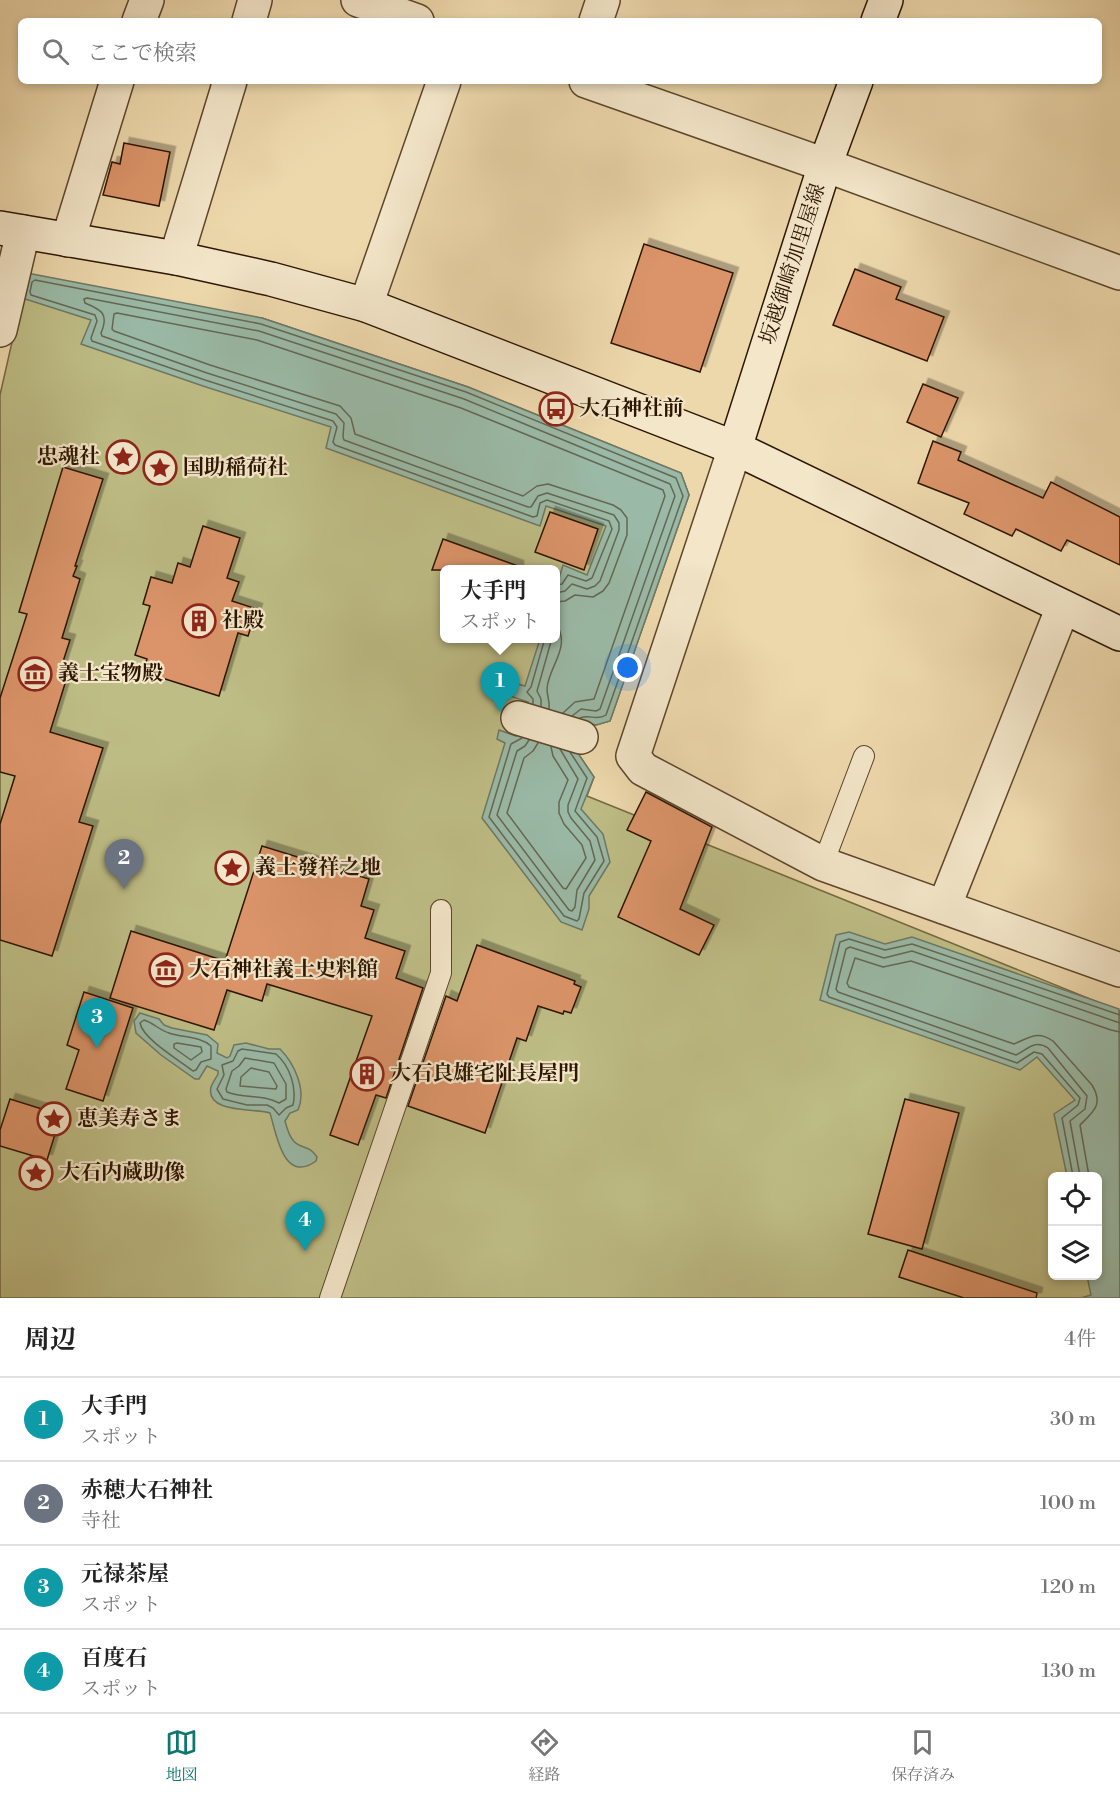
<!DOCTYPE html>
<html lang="ja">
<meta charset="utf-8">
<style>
body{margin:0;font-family:"Libre Bodoni","Noto Serif JP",serif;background:#f6f6f6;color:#222}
.controls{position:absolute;right:18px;bottom:18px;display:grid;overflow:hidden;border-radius:9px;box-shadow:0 3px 9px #0003}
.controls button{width:54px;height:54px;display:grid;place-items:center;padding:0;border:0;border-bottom:2px solid #e0e0e0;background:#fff;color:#222;font:30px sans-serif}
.you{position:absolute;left:628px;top:668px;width:21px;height:21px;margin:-15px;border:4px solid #fff;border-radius:50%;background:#1a73e8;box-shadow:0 0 0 9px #1a73e833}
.badge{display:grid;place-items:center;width:39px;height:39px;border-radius:50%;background:#0f766e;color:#fff;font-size:20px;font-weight:700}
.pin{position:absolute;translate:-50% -50px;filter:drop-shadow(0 2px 3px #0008)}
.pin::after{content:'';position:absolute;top:32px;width:21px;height:18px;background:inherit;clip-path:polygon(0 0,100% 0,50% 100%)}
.popup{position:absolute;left:440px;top:565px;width:120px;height:78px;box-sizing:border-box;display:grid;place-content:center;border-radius:9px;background:#fff;filter:drop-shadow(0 2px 4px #0005);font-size:20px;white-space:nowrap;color:#767676}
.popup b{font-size:22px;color:#222}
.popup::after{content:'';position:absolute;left:50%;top:100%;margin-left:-12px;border:12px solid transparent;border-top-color:#fff}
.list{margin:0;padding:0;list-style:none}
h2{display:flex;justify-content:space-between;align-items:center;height:78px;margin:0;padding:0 24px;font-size:26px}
h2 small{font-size:20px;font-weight:400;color:#767676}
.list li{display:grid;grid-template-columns:39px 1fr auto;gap:18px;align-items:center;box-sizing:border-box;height:84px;padding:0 24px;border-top:2px solid #e0e0e0}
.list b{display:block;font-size:22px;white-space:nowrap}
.list p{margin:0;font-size:20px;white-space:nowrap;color:#767676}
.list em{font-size:20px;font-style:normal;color:#767676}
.icon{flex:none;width:33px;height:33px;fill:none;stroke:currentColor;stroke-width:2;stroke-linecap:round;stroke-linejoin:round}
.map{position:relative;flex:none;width:1120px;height:1298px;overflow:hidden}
.search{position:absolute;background:#fff;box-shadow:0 3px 9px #0003;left:18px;right:18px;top:18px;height:66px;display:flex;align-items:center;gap:15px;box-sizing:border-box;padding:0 21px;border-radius:9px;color:#767676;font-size:22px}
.sheet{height:414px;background:#fff}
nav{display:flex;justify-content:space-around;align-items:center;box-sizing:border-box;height:84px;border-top:2px solid #e0e0e0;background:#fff;font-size:16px;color:#767676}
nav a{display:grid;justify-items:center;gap:3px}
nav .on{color:#0f766e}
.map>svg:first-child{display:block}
.green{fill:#bebd85;stroke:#766a42;stroke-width:1.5;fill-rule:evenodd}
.water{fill:#9abaa7;stroke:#6e7864;stroke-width:1.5}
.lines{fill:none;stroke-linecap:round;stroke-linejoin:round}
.shore{stroke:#646854;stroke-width:1.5}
.building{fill:#db9469;stroke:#2d1600;stroke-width:1.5;filter:url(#shadow)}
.lane-casing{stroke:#5d462b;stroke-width:22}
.street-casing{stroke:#5d462b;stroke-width:36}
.secondary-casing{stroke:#2d1600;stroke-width:36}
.lane{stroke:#f3e6c9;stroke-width:20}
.street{stroke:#f3e6c9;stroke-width:33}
.secondary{stroke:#f3e6c9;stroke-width:33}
.labels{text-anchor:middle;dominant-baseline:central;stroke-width:4.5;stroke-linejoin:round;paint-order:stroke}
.street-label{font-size:21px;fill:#2d1600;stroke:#f3e6c9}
.poi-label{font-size:21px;font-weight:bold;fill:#2d1600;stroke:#f3e6c9;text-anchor:start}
</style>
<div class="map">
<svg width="1120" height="1298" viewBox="0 0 1120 1298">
<defs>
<filter id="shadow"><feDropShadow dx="5.5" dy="-5.5" stdDeviation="0" flood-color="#0004"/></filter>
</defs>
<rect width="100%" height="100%" fill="#edd8ac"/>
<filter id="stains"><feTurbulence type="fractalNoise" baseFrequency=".00333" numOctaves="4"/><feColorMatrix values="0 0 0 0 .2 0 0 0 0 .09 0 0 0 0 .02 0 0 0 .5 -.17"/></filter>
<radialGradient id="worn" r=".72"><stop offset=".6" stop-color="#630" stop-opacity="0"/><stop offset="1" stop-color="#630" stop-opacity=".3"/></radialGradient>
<path class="green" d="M 22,298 L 262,318 L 468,387 L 681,473 L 689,495 L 610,721 L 596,725 L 584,722 L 573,746 L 594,777 L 587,796 L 1120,1011 L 1120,1298 L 0,1298 L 0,395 ZM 444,570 L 556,570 L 556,638 L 444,638 ZM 1052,1176 L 1098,1176 L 1098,1276 L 1052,1276 Z"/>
<g class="water">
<polygon points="27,273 262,318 468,387 681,473 689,495 610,721 596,725 584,722 573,746 594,777 581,809 603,834 610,862 589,896 589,909 582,930 561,922 482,818 505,743 497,739 499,730 516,736 528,702 510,696 514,683 525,686 540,639 556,638 556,588 563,565 587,575 606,526 546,506 540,526 326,448 331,427 203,386 81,344 91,320 22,298"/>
<polygon points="849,932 885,944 912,937 1119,1009 1120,1298 1081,1298 1091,1295 1087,1276 1098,1276 1098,1176 1067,1176 1054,1114 1075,1100 1037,1057 1020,1070 820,1000 836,935"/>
<path d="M 140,1013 L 159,1019 L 164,1025 L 172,1028 L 207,1035 L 218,1044 L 217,1053 L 227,1058 L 230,1056 L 234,1045 L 246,1043 L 269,1049 L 280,1049 C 294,1063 307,1090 298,1110 L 290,1113 L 285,1121 C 294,1157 306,1139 317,1157 L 316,1161 C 283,1185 276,1132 270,1113 C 256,1108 205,1114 211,1087 C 213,1082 216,1078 218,1074 L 218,1071 L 207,1066 L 199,1079 L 195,1079 L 161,1055 L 136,1033 L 134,1021 Z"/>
</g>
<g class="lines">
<g class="shore">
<path d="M 556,585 L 562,584 L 568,575 L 586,581 L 592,578 L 612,529 L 609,521 L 547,500 L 540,503 L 537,516 L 533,517 L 335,445 L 333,442 L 337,427 L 333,421 L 205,380 L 92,341 L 91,338 L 97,321 L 95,315 L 31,295 L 30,292 L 32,282 L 35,280 L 261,324 L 466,392 L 676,478 L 683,496 L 606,715 C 597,721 589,714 580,718"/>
<path d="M 556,593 L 565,591 L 572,584 L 587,589 L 595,586 L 600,581 L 619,530 L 619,523 L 614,515 L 547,493 L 538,496 L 531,507 L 528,507 L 344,440 L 343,437 L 344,423 L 336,414 L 207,373 L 102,336 L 101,333 C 109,314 102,310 85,303 L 84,299 L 87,298 L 259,331 L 464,399 L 670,484 L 675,496 L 600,709 L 596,711 L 581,709 L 572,716"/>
<polyline points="556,602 565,601 575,595 593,597 603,591 609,583 627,535 627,518 621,510 613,505 548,484 537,486 523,496 355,434 351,418 340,406 210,365 114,331 112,329 114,314 117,313 257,340 461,408 663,490 665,496 594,699 575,702 563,713"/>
<polyline points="533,704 533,699 527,692 531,687 545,638"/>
<polyline points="541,706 541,699 537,691 552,638"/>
<path d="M 549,709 C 550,701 547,696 547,689 C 548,667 572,647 556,624"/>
<polyline points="522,738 511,744 489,817 564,916 577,921 579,919 584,893 604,861 597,837 575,811 587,778 570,752"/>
<polyline points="529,740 525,746 517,751 497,815 569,910 572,911 575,907 577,890 595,860 590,841 571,818 568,812 568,805 578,779 560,749"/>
<polyline points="538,743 533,751 524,758 507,813 563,888 566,889 586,858 582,845 564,824 559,813 559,802 568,780 553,756 551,747"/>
<path d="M 144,1020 C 154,1023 159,1030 169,1033 C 183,1038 200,1036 211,1046 L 211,1059 L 201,1062 L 196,1070 L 193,1071 C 179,1060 143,1039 140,1023 Z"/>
<polygon points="177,1043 201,1047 202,1052 191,1060 174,1048 174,1044"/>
<path d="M 242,1049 L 276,1054 C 290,1066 297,1088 293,1105 L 286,1108 L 279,1115 L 273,1108 L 267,1105 L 247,1105 L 223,1099 L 217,1089 L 224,1075 L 222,1065 L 233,1061 L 238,1051 Z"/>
<path d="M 245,1058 L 274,1063 L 286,1084 L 286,1099 L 279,1103 C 263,1094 244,1099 227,1092 L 226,1089 L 232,1071 L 239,1066 Z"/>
<polygon points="251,1068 269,1072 277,1086 276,1089 240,1086 241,1077"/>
<polyline points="1073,1176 1062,1118 1078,1105 1080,1098 1042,1054 1034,1052 1017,1063 829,997 827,994 840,942 849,939 885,950 912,944 1120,1015"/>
<path d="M 1080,1176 L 1070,1121 L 1085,1109 L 1087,1096 L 1048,1048 C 1035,1039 1028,1049 1016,1055 L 838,992 L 836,989 L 846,949 L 850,947 L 884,958 L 912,951 L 1120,1023"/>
<path d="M 1089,1176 L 1080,1125 C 1093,1112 1104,1105 1092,1085 L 1053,1041 C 1037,1030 1029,1038 1014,1044 L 849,987 L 847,983 L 855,958 L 883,967 L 911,961 L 1111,1030 L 1120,1032"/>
</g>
</g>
<g class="building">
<polygon points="124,143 170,152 159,206 103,195 112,162 120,164"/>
<polygon points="644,244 733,273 700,372 611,343"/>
<polygon points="855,269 901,287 896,299 944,317 927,361 833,325"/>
<polygon points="923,384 958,398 941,437 907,422"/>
<polygon points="933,441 961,452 958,460 1043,498 1051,482 1120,517 1120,565 1067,540 1061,551 1016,529 1012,536 964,514 969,503 918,483"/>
<polygon points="63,467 103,479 75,566 77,566 73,576 80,579 62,638 70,640 60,671 68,674 50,732 103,748 79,822 93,826 52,956 0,940 0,824 15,776 0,772 0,698 27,614 19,612"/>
<polygon points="550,512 598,529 584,570 535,552"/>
<polygon points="203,526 240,538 227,578 239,582 232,601 257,609 248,636 238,633 219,696 143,672 147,659 135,655 150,606 143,604 151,577 172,583 178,563 190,567"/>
<polygon points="443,539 518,566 518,570 432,570"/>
<polygon points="646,792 712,827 680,909 714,925 699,955 618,917 651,841 627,830"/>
<polygon points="262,846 369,879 361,906 374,910 365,938 405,951 396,978 423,988 386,1098 376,1095 358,1145 330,1135 372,1016 267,984 262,1001 227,990 214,1030 110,998 131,931 225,961"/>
<polygon points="477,945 575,981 574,984 581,987 571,1013 564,1011 563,1014 538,1006 526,1041 517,1038 485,1133 408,1106 446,996 457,1001"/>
<polygon points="84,992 133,1008 103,1101 66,1089 79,1050 67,1045"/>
<polygon points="10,1099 61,1115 47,1160 0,1146 0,1130"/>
<polygon points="905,1099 959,1113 922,1249 868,1234"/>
<polygon points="908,1250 1037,1293 1036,1298 964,1298 899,1277"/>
</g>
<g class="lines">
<g class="lane-casing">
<g id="lane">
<polyline points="823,864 864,756"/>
<polyline points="330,1298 441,973 441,910"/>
</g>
</g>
<g class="street-casing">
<g id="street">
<polyline points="358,0 417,21"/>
<polyline points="139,21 147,0"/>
<polyline points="249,21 255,0"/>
<polyline points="596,21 603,0"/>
<polyline points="586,81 825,165 1120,273"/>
<polyline points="68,240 117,81"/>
<polyline points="176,258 230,81"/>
<polyline points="366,305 444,81"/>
<polyline points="0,330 23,232"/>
<polyline points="735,448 633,756 643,769 823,864 1120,970"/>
<polyline points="518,718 581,737"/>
<polyline points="944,907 1063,607"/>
</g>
</g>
<g class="secondary-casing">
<g id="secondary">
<polyline points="878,21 886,0"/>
<polyline points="0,228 176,258 271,279 366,305 735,448 1120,634"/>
<polyline points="735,448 825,165 856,81"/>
</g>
</g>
<use href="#lane" class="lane"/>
<use href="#street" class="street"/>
<use href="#secondary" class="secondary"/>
</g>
<defs>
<g id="bus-ring" transform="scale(1.725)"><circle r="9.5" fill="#f3e6c9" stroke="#8f2418" stroke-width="1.5"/><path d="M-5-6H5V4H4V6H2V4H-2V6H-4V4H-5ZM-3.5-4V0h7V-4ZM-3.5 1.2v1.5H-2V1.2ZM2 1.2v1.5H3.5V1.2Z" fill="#8f2418"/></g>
<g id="sight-ring" transform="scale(1.725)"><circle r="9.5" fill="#f3e6c9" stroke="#8f2418" stroke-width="1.5"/><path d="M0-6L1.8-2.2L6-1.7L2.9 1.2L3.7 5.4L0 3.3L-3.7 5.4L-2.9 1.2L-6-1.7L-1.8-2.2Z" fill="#8f2418"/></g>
<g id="building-ring" transform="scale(1.725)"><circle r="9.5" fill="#f3e6c9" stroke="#8f2418" stroke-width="1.5"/><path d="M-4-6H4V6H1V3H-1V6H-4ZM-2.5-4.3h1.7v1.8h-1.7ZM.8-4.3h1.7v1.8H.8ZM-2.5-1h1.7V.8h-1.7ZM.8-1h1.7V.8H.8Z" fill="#8f2418"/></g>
<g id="museum-ring" transform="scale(1.725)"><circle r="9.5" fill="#f3e6c9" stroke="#8f2418" stroke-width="1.5"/><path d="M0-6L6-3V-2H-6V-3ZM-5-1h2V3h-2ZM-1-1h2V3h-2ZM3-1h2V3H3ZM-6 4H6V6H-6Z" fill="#8f2418"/></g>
</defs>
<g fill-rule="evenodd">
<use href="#bus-ring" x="556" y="409"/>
<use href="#sight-ring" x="123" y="457"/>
<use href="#sight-ring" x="160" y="468"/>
<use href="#building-ring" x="199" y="621"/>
<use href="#museum-ring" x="35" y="674"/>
<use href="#sight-ring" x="232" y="868"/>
<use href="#museum-ring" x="166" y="970"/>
<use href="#building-ring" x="367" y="1074"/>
<use href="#sight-ring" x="54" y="1119"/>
<use href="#sight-ring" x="36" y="1173"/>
</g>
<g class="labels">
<g class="street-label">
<text transform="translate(793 264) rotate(-72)">坂越御崎加里屋線</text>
</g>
<g class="poi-label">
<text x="579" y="409">大石神社前</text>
<text x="100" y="457" text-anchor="end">忠魂社</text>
<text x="183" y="468">国助稲荷社</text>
<text x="222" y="621">社殿</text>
<text x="58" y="674">義士宝物殿</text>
<text x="255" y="868">義士發祥之地</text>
<text x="189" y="970">大石神社義士史料館</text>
<text x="390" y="1074">大石良雄宅阯長屋門</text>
<text x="77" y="1119">恵美寿さま</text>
<text x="59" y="1173">大石内蔵助像</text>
</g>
</g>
<rect width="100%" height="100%" filter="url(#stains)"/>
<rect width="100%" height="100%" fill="url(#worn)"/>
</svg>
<div class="controls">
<button><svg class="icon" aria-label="locate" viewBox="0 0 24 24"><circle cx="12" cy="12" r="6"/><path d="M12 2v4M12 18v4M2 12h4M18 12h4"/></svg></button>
<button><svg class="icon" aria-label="layers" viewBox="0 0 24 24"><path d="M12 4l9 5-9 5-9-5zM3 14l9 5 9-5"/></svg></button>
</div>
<div class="you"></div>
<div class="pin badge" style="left:500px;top:712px;background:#0f9aa8">1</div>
<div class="popup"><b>大手門</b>スポット</div>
<div class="pin badge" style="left:124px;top:889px;background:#6b7280">2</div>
<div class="pin badge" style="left:97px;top:1048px;background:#0f9aa8">3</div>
<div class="pin badge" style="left:305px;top:1251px;background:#0f9aa8">4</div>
<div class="search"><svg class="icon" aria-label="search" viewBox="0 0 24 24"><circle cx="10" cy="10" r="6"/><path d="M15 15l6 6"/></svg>ここで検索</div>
</div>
<section class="sheet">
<h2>周辺<small>4件</small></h2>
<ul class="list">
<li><span class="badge" style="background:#0f9aa8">1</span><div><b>大手門</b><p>スポット</p></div><em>30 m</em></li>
<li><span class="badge" style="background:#6b7280">2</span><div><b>赤穂大石神社</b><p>寺社</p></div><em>100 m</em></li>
<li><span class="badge" style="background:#0f9aa8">3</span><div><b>元禄茶屋</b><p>スポット</p></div><em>120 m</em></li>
<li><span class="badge" style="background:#0f9aa8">4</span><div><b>百度石</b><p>スポット</p></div><em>130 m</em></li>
</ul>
</section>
<nav>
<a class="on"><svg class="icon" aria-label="map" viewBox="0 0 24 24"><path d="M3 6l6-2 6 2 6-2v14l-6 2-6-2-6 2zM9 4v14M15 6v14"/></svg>地図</a>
<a><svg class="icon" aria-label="directions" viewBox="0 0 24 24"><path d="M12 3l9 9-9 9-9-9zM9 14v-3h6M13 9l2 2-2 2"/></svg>経路</a>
<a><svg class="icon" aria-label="saved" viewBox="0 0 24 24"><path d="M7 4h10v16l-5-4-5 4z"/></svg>保存済み</a>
</nav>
